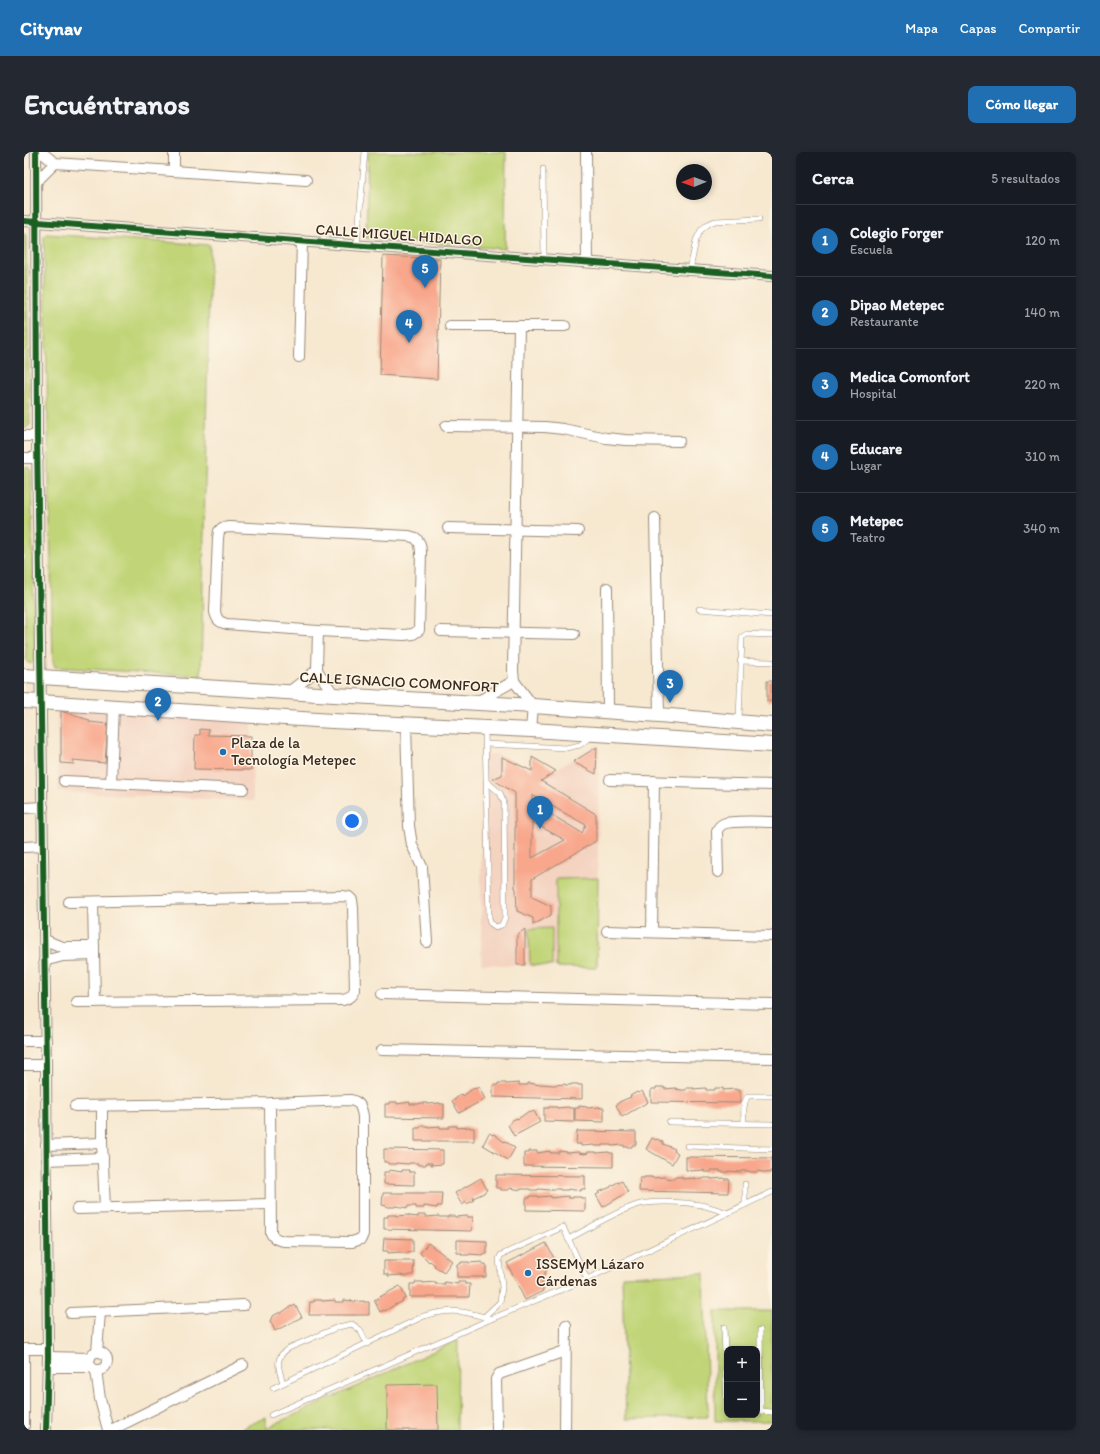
<!DOCTYPE html>
<html lang="es">
<meta charset="utf-8">
<style>
body{margin:0;font-family:Itim,sans-serif;background:#242831;color:#f1f3f6}
.controls{position:absolute;right:12px;bottom:12px;display:grid;overflow:hidden;border-radius:8px;box-shadow:0 2px 6px #0003}
.controls button{width:36px;height:36px;display:grid;place-items:center;padding:0;border:0;border-bottom:1px solid #363941;background:#171b24;color:#f1f3f6;font:20px sans-serif}
.compass{position:absolute;left:652px;top:12px;width:36px;height:36px;border-radius:50%;background:#171b24;box-shadow:0 2px 6px #0003;rotate:269deg}
.you{position:absolute;left:328px;top:669px;width:14px;height:14px;margin:-10px;border:3px solid #fff;border-radius:50%;background:#1a73e8;box-shadow:0 0 0 6px #1a73e833}
.badge{display:grid;place-items:center;width:26px;height:26px;border-radius:50%;background:#1f6fb2;color:#fff;font-size:13px;font-weight:700}
.pin{position:absolute;translate:-50% -33px;filter:drop-shadow(0 1px 2px #0008)}
.pin::after{content:'';position:absolute;top:21px;width:14px;height:12px;background:inherit;clip-path:polygon(0 0,100% 0,50% 100%)}
.list{margin:0;padding:0;list-style:none}
h2{display:flex;justify-content:space-between;align-items:center;height:52px;margin:0;padding:0 16px;font-size:17px}
h2 small{font-size:13px;font-weight:400;color:#9ea1a6}
.list li{display:grid;grid-template-columns:26px 1fr auto;gap:12px;align-items:center;box-sizing:border-box;height:72px;padding:0 16px;border-top:1px solid #363941}
.list b{display:block;font-size:15px;white-space:nowrap}
.list p{margin:0;font-size:13px;white-space:nowrap;color:#9ea1a6}
.list em{font-size:13px;font-style:normal;color:#9ea1a6}
.map{position:relative;flex:none;width:748px;height:1278px;overflow:hidden;border-radius:8px}
header{display:flex;align-items:center;gap:24px;box-sizing:border-box;height:56px;padding:0 20px;background:#1f6fb2;color:#fff}
header strong{font-size:19px}
nav{display:flex;gap:22px;margin-inline-start:auto;font-size:14px}
.intro{display:flex;align-items:center;justify-content:space-between;box-sizing:border-box;height:96px;padding:0 24px}
h1{margin:0;font-size:28px}
.button{padding:10px 18px;border-radius:8px;background:#1f6fb2;color:#fff;font-size:14px;font-weight:700}
main{display:flex;gap:24px;padding:0 24px}
aside{flex:1;background:#171b24;border-radius:8px;box-shadow:0 2px 6px #0003}
.map>svg:first-child{display:block}
.built{fill:#f4d3c1}
.green{fill:#c1d578;stroke:#7e804b;fill-rule:evenodd}
.building{fill:#f8a78c;fill-rule:evenodd}
.lines{fill:none;stroke-linecap:round;stroke-linejoin:round}
.lane-casing{stroke:#998977;stroke-width:6}
.street-casing{stroke:#998977;stroke-width:12}
.secondary-casing{stroke:#998977;stroke-width:16}
.lane{stroke:#fff;stroke-width:5}
.street{stroke:#fff;stroke-width:10}
.secondary{stroke:#fff;stroke-width:14}
.cycleway-casing{stroke:#fcf5e5;stroke-width:8}
.cycleway{stroke:#1b5e20;stroke-width:6}
.poi-dot{fill:#1f6fb2;stroke:#fcf5e5;stroke-width:1.5}
.labels{text-anchor:middle;dominant-baseline:central;stroke-width:3;stroke-linejoin:round;paint-order:stroke}
.street-label{font-size:15px;fill:#3b2a1e;stroke:#fcf5e5}
.poi-label{font-size:15px;fill:#3b2a1e;stroke:#fcf5e5;text-anchor:start}
</style>
<header>
<strong>Citynav</strong>
<nav><a>Mapa</a><a>Capas</a><a>Compartir</a></nav>
</header>
<div class="intro"><h1>Encuéntranos</h1><a class="button">Cómo llegar</a></div>
<main>
<div class="map">
<svg width="748" height="1278" viewBox="0 0 748 1278">
<rect width="100%" height="100%" fill="#fcf5e5"/>
<filter id="ink" filterUnits="userSpaceOnUse"><feTurbulence type="fractalNoise" baseFrequency=".025" numOctaves="2"/><feDisplacementMap in="SourceGraphic" scale="8" xChannelSelector="R" yChannelSelector="G"/><feConvolveMatrix kernelMatrix="1 2 1 2 8 2 1 2 1" color-interpolation-filters="sRGB"/></filter>
<filter id="wash" filterUnits="userSpaceOnUse"><feTurbulence type="fractalNoise" baseFrequency=".012" numOctaves="4" result="noise"/><feDisplacementMap in="SourceGraphic" scale="16" xChannelSelector="R" yChannelSelector="G"/><feGaussianBlur stdDeviation="0.9" result="paint"/><feColorMatrix in="noise" values="0 0 0 0 0 0 0 0 0 0 0 0 0 0 0 0 0 1.4 0 .05"/><feComposite in="paint" operator="in"/></filter>
<g filter="url(#wash)">
<rect width="100%" height="100%" fill="#f7e8d0"/>
<g class="built">
<polygon points="33,557 228,569 229,649 34,640"/>
<polygon points="575,593 573,816 457,812 457,602 473,602 502,614 507,617 508,604 532,617 570,594"/>
</g>
<g class="green">
<polygon points="344,0 482,0 481,97 342,86"/>
<polygon points="0,81 2,84 6,273 2,276 0,276"/>
<polygon points="22,82 186,93 177,524 31,515 29,510 20,85"/>
<polygon points="0,315 4,315 7,318 11,508 7,512 3,510 2,508 0,412"/>
<polygon points="574,726 573,816 532,815 532,727"/>
<polygon points="528,776 528,814 506,813 505,777"/>
<polygon points="680,1121 684,1265 602,1267 598,1124"/>
<path d="M 691,1159 L 748,1159 L 748,1269 L 691,1269 ZM 703,1197 L 733,1197 L 733,1263 L 703,1263 Z"/>
<polygon points="434,1188 433,1278 215,1278 242,1265 242,1276"/>
</g>
<g id="blocks">
<g class="building">
<polygon points="359,104 416,107 413,227 356,223"/>
<rect x="743" y="529" width="5" height="20"/>
<polygon points="37,559 65,568 65,570 84,572 81,611 49,608 50,612 37,611"/>
<polygon points="176,577 185,578 184,583 227,584 227,618 170,617 171,583 176,583"/>
<polygon points="573,595 572,622 549,610"/>
<path d="M 478,605 L 508,619 L 508,605 L 532,619 L 517,629 L 572,662 L 572,689 L 508,727 L 508,745 L 527,754 L 527,763 L 509,773 L 509,766 L 493,759 L 492,737 L 491,736 L 491,641 L 468,627 L 478,623 ZM 508,643 L 562,673 L 558,681 L 508,651 ZM 508,670 L 541,688 L 508,706 Z"/>
<polygon points="501,777 501,813 493,813 493,783"/>
<polygon points="474,931 482,931 482,932 495,931 495,933 504,933 504,931 517,933 517,932 529,933 541,932 541,933 547,933 547,932 554,932 554,933 558,933 558,947 469,945 469,933 474,933"/>
<polygon points="455,935 461,947 435,961 428,949 432,947 432,946 438,942 439,944 450,936 451,937"/>
<polygon points="632,935 640,935 640,937 652,936 652,937 657,938 662,938 662,936 670,936 669,937 682,936 682,938 691,938 691,936 699,936 699,938 712,937 712,938 716,938 716,951 627,950 627,937 632,937"/>
<polygon points="618,939 624,950 598,965 592,953 595,951 595,950 607,945 606,944 613,940 614,941"/>
<polygon points="365,950 373,950 373,952 386,950 386,952 395,952 395,951 403,951 403,952 416,951 416,952 420,952 420,966 361,965 361,952 365,952"/>
<polygon points="555,954 563,955 563,956 576,955 576,956 580,956 580,970 551,969 551,956 555,956"/>
<polygon points="525,955 533,955 533,956 545,955 545,956 550,956 550,970 520,969 520,956 525,956"/>
<polygon points="505,959 506,961 510,959 516,970 490,984 484,973 487,971 487,969 493,966 494,967"/>
<polygon points="396,974 404,974 404,975 416,974 416,976 425,976 425,974 433,974 433,976 446,975 446,976 450,976 450,989 391,989 391,976 396,976"/>
<polygon points="553,979 612,980 612,993 608,993 608,995 600,995 600,993 587,994 587,993 578,993 578,994 570,994 570,993 557,994 557,992 552,992"/>
<polygon points="465,981 469,983 470,982 480,990 481,989 491,996 484,1008 459,993"/>
<polygon points="628,986 632,988 633,987 639,990 639,992 651,997 650,999 654,1001 648,1012 622,997"/>
<polygon points="360,997 419,998 419,1012 407,1013 408,1011 402,1011 402,1013 394,1013 394,1011 385,1011 385,1012 372,1011 372,1012 364,1012 364,1010 360,1010"/>
<polygon points="505,999 513,999 513,1001 526,999 526,1001 535,1001 535,999 543,1000 543,1001 555,1000 555,1001 560,1002 564,1001 564,1000 572,1000 572,1001 585,1000 585,1001 589,1001 589,1015 500,1014 500,1001 505,1001"/>
<polygon points="662,1005 748,1006 748,1019 746,1019 746,1021 733,1019 733,1020 726,1020 725,1019 717,1019 717,1020 704,1019 704,1020 696,1020 696,1018 687,1018 687,1020 680,1020 680,1018 666,1019 666,1018 662,1018"/>
<polygon points="365,1018 378,1020 378,1018 385,1018 385,1020 390,1020 390,1033 360,1032 360,1020 365,1020"/>
<polygon points="472,1023 561,1024 561,1037 557,1037 557,1039 544,1037 544,1038 536,1038 536,1037 527,1037 527,1038 514,1037 514,1038 506,1038 506,1037 497,1037 497,1038 485,1036 485,1038 477,1038 477,1036 472,1036"/>
<polygon points="620,1025 628,1025 628,1026 641,1025 641,1026 650,1027 650,1025 658,1025 658,1027 671,1026 671,1027 679,1027 680,1026 687,1026 687,1027 700,1026 700,1027 705,1027 704,1041 615,1039 616,1026 620,1026"/>
<polygon points="457,1026 463,1038 460,1040 460,1041 449,1046 450,1048 443,1052 442,1050 438,1053 431,1041"/>
<polygon points="598,1029 604,1040 579,1055 572,1043 576,1041 575,1040 587,1035 587,1034 594,1030 594,1031"/>
<polygon points="359,1041 418,1041 417,1054 413,1054 413,1056 400,1054 400,1056 392,1056 392,1054 383,1054 384,1056 371,1054 371,1055 363,1055 363,1054 358,1053"/>
<polygon points="506,1044 514,1044 514,1045 527,1044 527,1046 544,1044 544,1046 549,1046 549,1045 557,1045 557,1046 561,1046 561,1059 502,1058 502,1046 506,1046"/>
<polygon points="364,1063 372,1063 372,1064 385,1063 385,1064 394,1065 394,1063 402,1063 402,1065 415,1064 415,1065 424,1065 424,1064 431,1064 431,1065 444,1064 444,1065 449,1065 448,1079 360,1077 360,1065 364,1065"/>
<polygon points="360,1086 389,1087 389,1100 385,1100 385,1101 377,1101 377,1100 364,1101 364,1099 359,1099"/>
<polygon points="433,1088 463,1089 463,1102 458,1102 458,1103 446,1102 445,1103 438,1103 438,1101 433,1101"/>
<polygon points="404,1091 428,1109 420,1120 410,1114 411,1113 406,1109 405,1110 396,1101"/>
<polygon points="522,1091 532,1110 524,1114 518,1128 519,1139 501,1148 483,1111"/>
<polygon points="360,1109 390,1109 389,1123 385,1123 385,1124 378,1124 378,1123 364,1124 364,1122 360,1122"/>
<polygon points="437,1110 445,1110 445,1111 458,1110 458,1112 462,1112 462,1125 433,1125 433,1112 437,1112"/>
<polygon points="391,1130 399,1130 399,1131 412,1130 411,1132 421,1132 420,1130 434,1132 434,1130 441,1130 441,1132 446,1132 445,1145 386,1145 386,1132 391,1132"/>
<polygon points="376,1134 382,1146 378,1148 379,1149 372,1153 372,1152 361,1159 360,1158 356,1160 350,1148"/>
<polygon points="290,1148 298,1148 298,1149 311,1148 311,1150 320,1150 320,1148 328,1149 328,1150 340,1149 340,1150 345,1150 345,1163 285,1163 286,1150 290,1150"/>
<polygon points="271,1153 278,1165 251,1179 246,1168 249,1165 249,1164 256,1160 256,1162 267,1154 268,1155"/>
<polygon points="413,1232 414,1278 363,1278 363,1233"/>
</g>
</g>
</g>
<g filter="url(#ink)">
<use href="#blocks" fill-opacity="0" stroke="#998977" stroke-width="1"/>
<g class="lines">
<g class="lane-casing">
<g id="lane">
<polyline points="519,17 520,107"/>
<polyline points="333,93 341,0"/>
<polyline points="666,118 672,88 677,78 684,72 691,69 735,67"/>
<polyline points="675,457 748,463"/>
<polyline points="716,509 748,510"/>
<polyline points="715,568 718,485 723,482 748,483"/>
<polyline points="461,577 465,765 466,771 472,775 478,773 481,765 480,650 476,641 463,630"/>
<polyline points="462,592 542,596 556,593 566,585"/>
<polyline points="645,970 748,972"/>
<path d="M 720,971 C 720,963 718,951 724,944 L 748,944"/>
<polyline points="663,994 748,997"/>
<polyline points="721,1053 721,1032"/>
<path d="M 544,1087 C 566,1076 587,1062 610,1054 C 625,1048 661,1050 677,1053 C 686,1055 695,1058 704,1061"/>
<polyline points="460,1165 476,1150 478,1135 475,1107 477,1103 539,1075 563,1127"/>
<polyline points="700,1175 703,1256"/>
<polyline points="736,1178 737,1259 748,1260"/>
<path d="M 259,1231 C 255,1217 249,1206 265,1196 L 314,1175 L 328,1172 L 336,1178 L 343,1192"/>
<path d="M 249,1236 L 400,1164 C 427,1156 441,1159 467,1167"/>
<polyline points="247,1263 467,1167 563,1127 748,1040"/>
</g>
</g>
<g class="street-casing">
<g id="street">
<polyline points="12,0 13,284 22,913 24,1205 22,1278"/>
<polyline points="17,0 31,11 282,28"/>
<polyline points="562,0 563,110"/>
<polyline points="150,19 150,0"/>
<polyline points="13,29 31,11"/>
<polyline points="0,69 748,124"/>
<polyline points="426,174 541,174"/>
<polyline points="495,175 489,519 490,529 509,554 507,578"/>
<polyline points="275,205 278,89"/>
<polyline points="422,274 521,275 539,277 582,286 601,288 655,289"/>
<polyline points="0,284 13,284"/>
<polyline points="0,306 14,306"/>
<polyline points="631,366 635,563"/>
<path d="M 205,375 L 385,384 L 392,386 L 396,392 L 397,400 L 395,478 L 389,482 L 380,483 L 294,479 L 203,472 C 195,470 193,468 191,460 L 194,386 L 195,379 L 198,376 Z"/>
<polyline points="424,376 554,379"/>
<polyline points="583,436 584,560"/>
<polyline points="294,479 293,518 310,543"/>
<polyline points="417,479 550,482"/>
<polyline points="265,540 293,518"/>
<polyline points="451,551 490,529"/>
<polyline points="382,573 385,674 388,693 398,715 403,790"/>
<polyline points="586,628 748,633"/>
<polyline points="40,629 219,637"/>
<polyline points="87,631 90,554"/>
<polyline points="0,656 19,655"/>
<polyline points="0,695 19,694"/>
<path d="M 694,720 L 693,679 C 694,676 695,674 699,672 C 709,668 736,670 748,670"/>
<path d="M 45,750 L 318,744 L 325,745 L 328,748 L 329,756 L 331,838 C 328,845 326,846 319,848 L 52,850"/>
<polyline points="69,750 71,850"/>
<polyline points="583,779 748,784"/>
<polyline points="628,780 630,629"/>
<polyline points="21,788 38,795 70,795"/>
<polyline points="20,809 39,804 70,803"/>
<polyline points="358,842 748,852"/>
<polyline points="0,889 22,889"/>
<polyline points="358,898 748,906"/>
<polyline points="0,913 22,913"/>
<path d="M 51,954 L 246,951 L 326,948 C 336,950 337,954 339,964 L 339,1082 L 337,1087 L 328,1090 L 260,1089 C 254,1088 250,1087 247,1081 L 246,951"/>
<polyline points="78,954 78,991 81,1056"/>
<polyline points="22,993 78,991"/>
<polyline points="22,1008 79,1006"/>
<polyline points="53,1057 246,1052"/>
<polyline points="47,1161 220,1153"/>
<polyline points="0,1197 24,1197"/>
<polyline points="73,1200 76,1160"/>
<circle cx="74" cy="1209" r="9"/>
<polyline points="0,1204 0,1274"/>
<polyline points="24,1205 66,1206"/>
<polyline points="24,1215 67,1215"/>
<polyline points="72,1218 76,1247 84,1278"/>
<polyline points="87,1278 219,1213"/>
<polyline points="473,1278 472,1227 475,1222 541,1199"/>
<polyline points="541,1278 542,1173"/>
</g>
</g>
<g class="secondary-casing">
<g id="secondary">
<polyline points="0,524 310,543 509,554 635,563 748,573"/>
<polyline points="0,549 308,569 507,578 748,593"/>
</g>
</g>
<use href="#lane" class="lane"/>
<use href="#street" class="street"/>
<use href="#secondary" class="secondary"/>
<g class="cycleway-casing">
<g id="cycleway">
<polyline points="12,0 13,284 22,913 24,1205 22,1278"/>
<polyline points="0,69 748,124"/>
</g>
</g>
<use href="#cycleway" class="cycleway"/>
</g>
</g>
<g class="poi-dot">
<circle cx="199" cy="600" r="4"/>
<circle cx="504" cy="1121" r="4"/>
</g>
<g class="labels">
<g class="street-label">
<text transform="translate(375 83) rotate(4)">CALLE MIGUEL HIDALGO</text>
<text transform="translate(375 530) rotate(3)">CALLE IGNACIO COMONFORT</text>
</g>
<g class="poi-label">
<text x="207" y="591">Plaza de la<tspan x="207" dy="17">Tecnología Metepec</tspan></text>
<text x="512" y="1112">ISSEMyM Lázaro<tspan x="512" dy="17">Cárdenas</tspan></text>
</g>
</g>
</svg>
<div class="controls">
<button>+</button>
<button>−</button>
</div>
<svg class="compass" viewBox="-18 -18 36 36"><path d="M0-13l5 13h-10z" fill="#e53935"/><path d="M0 13l5-13h-10z" fill="#9ea1a6"/></svg>
<div class="you"></div>
<div class="pin badge" style="left:516px;top:677px">1</div>
<div class="pin badge" style="left:134px;top:569px">2</div>
<div class="pin badge" style="left:646px;top:551px">3</div>
<div class="pin badge" style="left:385px;top:191px">4</div>
<div class="pin badge" style="left:401px;top:136px">5</div>
</div>
<aside>
<h2>Cerca<small>5 resultados</small></h2>
<ul class="list">
<li><span class="badge">1</span><div><b>Colegio Forger</b><p>Escuela</p></div><em>120 m</em></li>
<li><span class="badge">2</span><div><b>Dipao Metepec</b><p>Restaurante</p></div><em>140 m</em></li>
<li><span class="badge">3</span><div><b>Medica Comonfort</b><p>Hospital</p></div><em>220 m</em></li>
<li><span class="badge">4</span><div><b>Educare</b><p>Lugar</p></div><em>310 m</em></li>
<li><span class="badge">5</span><div><b>Metepec</b><p>Teatro</p></div><em>340 m</em></li>
</ul>
</aside>
</main>
